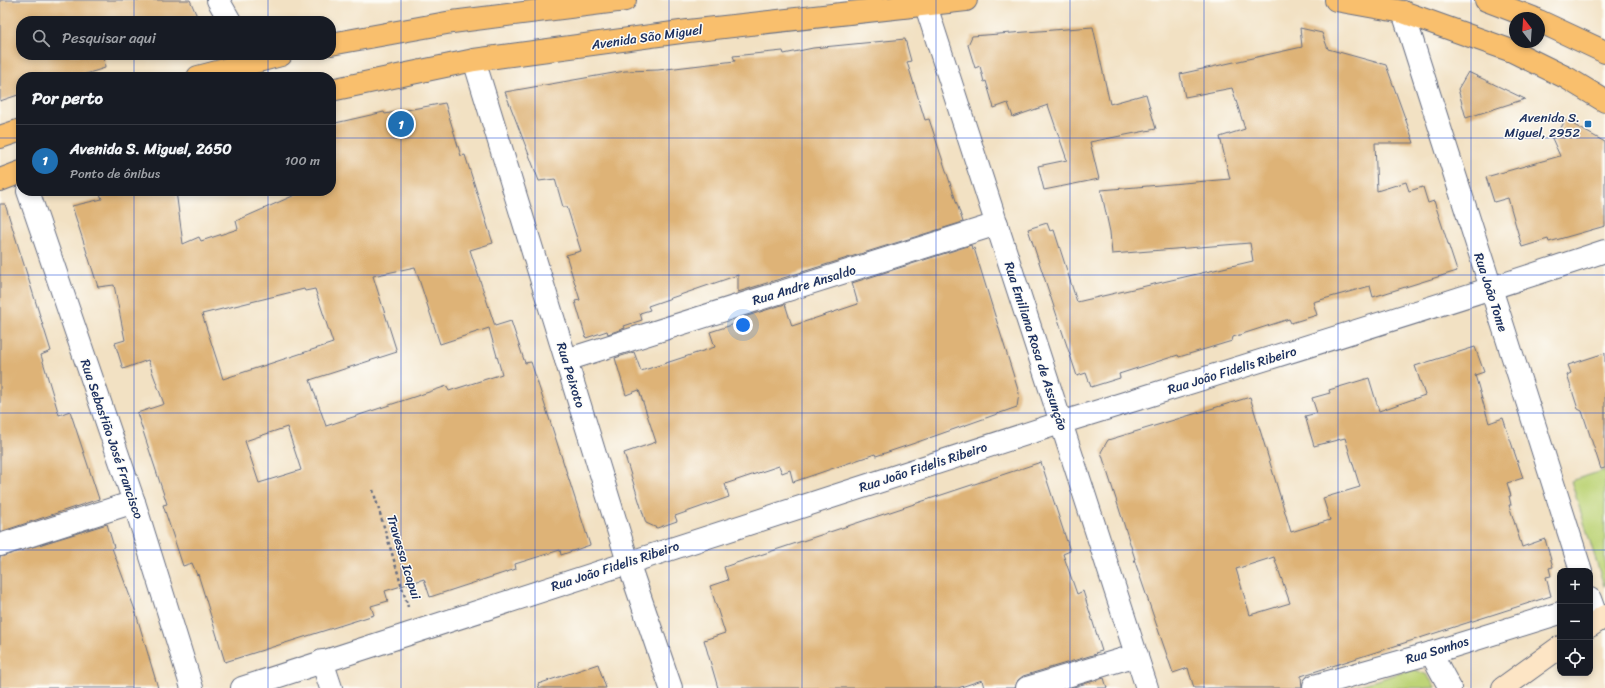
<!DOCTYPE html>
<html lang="pt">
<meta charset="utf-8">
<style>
body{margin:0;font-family:Sriracha,sans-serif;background:#20242c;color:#f1f3f6}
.controls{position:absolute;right:12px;bottom:12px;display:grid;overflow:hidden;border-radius:8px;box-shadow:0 2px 6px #0003}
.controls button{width:36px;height:36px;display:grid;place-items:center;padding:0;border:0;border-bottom:1px solid #363941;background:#171b24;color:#f1f3f6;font:20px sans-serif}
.compass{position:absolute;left:1509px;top:12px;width:36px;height:36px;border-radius:50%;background:#171b24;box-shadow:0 2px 6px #0003;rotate:343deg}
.you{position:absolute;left:743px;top:325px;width:14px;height:14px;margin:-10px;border:3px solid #fff;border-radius:50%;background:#1a73e8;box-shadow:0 0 0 6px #1a73e833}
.badge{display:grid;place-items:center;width:26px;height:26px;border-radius:50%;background:#1f6fb2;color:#fff;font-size:13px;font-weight:700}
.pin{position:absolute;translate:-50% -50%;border:2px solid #fff;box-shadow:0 1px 4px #0006}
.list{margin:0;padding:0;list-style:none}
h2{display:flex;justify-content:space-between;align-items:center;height:52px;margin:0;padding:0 16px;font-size:17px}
h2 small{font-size:13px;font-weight:400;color:#9ea1a6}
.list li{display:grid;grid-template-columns:26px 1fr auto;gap:12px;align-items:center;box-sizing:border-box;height:72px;padding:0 16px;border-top:1px solid #363941}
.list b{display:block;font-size:15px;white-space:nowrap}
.list p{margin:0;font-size:13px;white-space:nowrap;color:#9ea1a6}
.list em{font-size:13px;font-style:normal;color:#9ea1a6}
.icon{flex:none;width:22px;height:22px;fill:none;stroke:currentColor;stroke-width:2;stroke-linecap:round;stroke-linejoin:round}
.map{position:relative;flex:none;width:1605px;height:688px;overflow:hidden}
.search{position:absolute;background:#171b24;box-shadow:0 2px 6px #0003;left:16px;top:16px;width:320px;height:44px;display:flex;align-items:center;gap:10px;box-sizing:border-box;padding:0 14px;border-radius:16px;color:#9ea1a6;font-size:15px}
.panel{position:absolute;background:#171b24;box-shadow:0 2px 6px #0003;left:16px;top:72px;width:320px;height:124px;border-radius:16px}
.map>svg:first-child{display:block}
.green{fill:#bed478;stroke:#6c826b}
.building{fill:#deb377;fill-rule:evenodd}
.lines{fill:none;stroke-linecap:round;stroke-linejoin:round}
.street-casing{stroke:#666d81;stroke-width:24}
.secondary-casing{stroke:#666d81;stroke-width:24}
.primary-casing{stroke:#666d81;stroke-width:24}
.path{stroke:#666d81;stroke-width:2.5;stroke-dasharray:3 3;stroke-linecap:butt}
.street{stroke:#fff;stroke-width:22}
.secondary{stroke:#fde5c5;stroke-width:22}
.primary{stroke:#f9bf6d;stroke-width:22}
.grid{fill:none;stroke:#1d4ed8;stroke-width:1;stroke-opacity:0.55}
.poi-dot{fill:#1f6fb2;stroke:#fdfcf7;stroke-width:1.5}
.labels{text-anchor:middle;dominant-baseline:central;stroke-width:3;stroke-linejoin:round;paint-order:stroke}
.street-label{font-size:13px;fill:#1b2f5e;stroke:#fdfcf7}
.poi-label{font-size:13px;fill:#1b2f5e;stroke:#fdfcf7;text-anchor:end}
</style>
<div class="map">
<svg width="1605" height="688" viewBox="0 0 1605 688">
<rect width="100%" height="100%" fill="#fdfcf7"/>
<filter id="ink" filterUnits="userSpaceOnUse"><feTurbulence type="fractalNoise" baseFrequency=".025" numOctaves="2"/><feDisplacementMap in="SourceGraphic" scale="8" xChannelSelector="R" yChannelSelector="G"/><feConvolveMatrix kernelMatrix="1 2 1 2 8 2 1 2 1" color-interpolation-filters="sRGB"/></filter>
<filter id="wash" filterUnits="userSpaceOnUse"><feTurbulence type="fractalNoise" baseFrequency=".012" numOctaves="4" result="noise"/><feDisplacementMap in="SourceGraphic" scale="16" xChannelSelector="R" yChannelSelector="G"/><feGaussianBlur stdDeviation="0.9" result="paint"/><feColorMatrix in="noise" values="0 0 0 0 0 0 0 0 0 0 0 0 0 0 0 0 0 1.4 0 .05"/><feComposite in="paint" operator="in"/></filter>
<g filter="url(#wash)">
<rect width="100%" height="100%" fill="#f2e1c3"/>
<g class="green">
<polygon points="1605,470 1605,586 1604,586 1571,481"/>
<polygon points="1414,669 1427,675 1436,688 1350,688"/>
</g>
<g id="blocks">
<g class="building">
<polygon points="0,0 190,0 199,21 21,21 21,55 104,55 105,68 76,77 21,77 21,94 0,101"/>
<polygon points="1093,27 1110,104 1146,94 1156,129 1090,142 1099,179 1044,190 1038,166 1067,160 1048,105 1013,117 1008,103 994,108 986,81 984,82 980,66 975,68 968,45 972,36"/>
<polygon points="1300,28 1322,33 1328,49 1386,65 1414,143 1375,143 1377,191 1406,182 1409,191 1423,187 1428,203 1434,201 1457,271 1373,297 1370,286 1313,302 1317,315 1291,323 1289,319 1233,337 1232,341 1179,357 1178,355 1119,374 1120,378 1091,387 1086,373 1077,376 1028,229 1047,223 1050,231 1054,230 1077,302 1253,261 1250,243 1112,254 1110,232 1101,190 1230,179 1220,137 1245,129 1232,88 1185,97 1180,74 1302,47"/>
<polygon points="905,39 911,61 907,62 925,120 929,119 963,222 738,292 738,275 648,306 650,310 640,313 642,320 624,326 625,328 608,334 607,331 586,338 575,301 580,300 566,255 581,251 567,207 563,207 555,179 539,181 505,92 625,71 658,70 735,61 733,56 783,51 784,54 813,48"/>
<polygon points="1468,72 1483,79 1525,99 1466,118 1458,89"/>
<path d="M 445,103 L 461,156 L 465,155 L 493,243 L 470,250 L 495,326 L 511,321 L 525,363 L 531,362 L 590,545 L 561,555 L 560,550 L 515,564 L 516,569 L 430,597 L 424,579 L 385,591 L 388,601 L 371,606 L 374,615 L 225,662 L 198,574 L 197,575 L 192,563 L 183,566 L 163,505 L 167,504 L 137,413 L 164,404 L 148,360 L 123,369 L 115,343 L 125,340 L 114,285 L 98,287 L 72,206 L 102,199 L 99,191 L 176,191 L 183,244 L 199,237 L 201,241 L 238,229 L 236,221 L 304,191 L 331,191 L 331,179 L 332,178 L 331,124 L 384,112 L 385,114 ZM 415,267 L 440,344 L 489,328 L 502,374 L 449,391 L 447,386 L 326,426 L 310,380 L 397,352 L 373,276 ZM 304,289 L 305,291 L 315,289 L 333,343 L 223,379 L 202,314 ZM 287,427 L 301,470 L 259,483 L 245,441 Z"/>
<polygon points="1565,120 1605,142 1605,226 1549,242 1548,239 1522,247 1508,198 1494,202 1486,177 1560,156 1551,136 1559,132"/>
<polygon points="0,204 5,204 51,351 41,355 59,415 70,411 99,499 0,532"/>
<polygon points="971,245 972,249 974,248 1019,393 1017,407 912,444 876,456 875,454 793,482 790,470 782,473 779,466 725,484 729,497 675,516 677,521 657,528 646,523 624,453 656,442 639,390 626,395 615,358 634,352 641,371 660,365 715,347 710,332 738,323 738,319 785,304 792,326 858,304 852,283"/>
<path d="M 1475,347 L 1484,372 L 1475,375 L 1489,423 L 1503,418 L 1523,478 L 1507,483 L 1511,496 L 1509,496 L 1511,505 L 1509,505 L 1522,547 L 1545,539 L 1553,567 L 1549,568 L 1551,576 L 1546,577 L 1551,596 L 1301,676 L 1302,688 L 1194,688 L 1188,668 L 1173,673 L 1134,559 L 1135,559 L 1101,452 L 1108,440 L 1250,397 L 1291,532 L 1330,520 L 1323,498 L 1360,487 L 1345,438 L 1314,446 L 1305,416 L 1317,413 L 1312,398 L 1330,393 L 1329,390 L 1369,378 L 1379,411 L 1425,395 L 1415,366 ZM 1274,557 L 1290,603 L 1250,615 L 1236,569 Z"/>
<polygon points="1605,353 1605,468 1601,469 1582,411 1578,409 1567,375 1571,373 1568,365"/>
<polygon points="1041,462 1070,551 1063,554 1077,594 1083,591 1102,651 1095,653 1096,654 1023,676 1018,680 1015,688 984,688 982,680 958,688 718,688 704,640 725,633 710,586 728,580 724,567"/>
<polygon points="107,524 114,547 112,548 135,610 158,688 0,688 0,557"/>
<polygon points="598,664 606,688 539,688 538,684"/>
<polygon points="1104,678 1107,688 1070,688"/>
</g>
</g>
</g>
<g filter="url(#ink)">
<use href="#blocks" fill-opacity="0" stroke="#666d81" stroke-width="1"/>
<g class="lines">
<g class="street-casing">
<g id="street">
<polyline points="218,0 230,21"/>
<polyline points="925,3 1147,688"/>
<polyline points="1403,12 1581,571"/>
<polyline points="474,60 628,562 671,688"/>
<polyline points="28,191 134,502 192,688"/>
<polyline points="566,360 997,224"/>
<polyline points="0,545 134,502"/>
<polyline points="1590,599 1598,621"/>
<polyline points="1431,653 1450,688"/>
<polyline points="322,661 331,688"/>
<polyline points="1314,686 1431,653 1560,613"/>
<path d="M 242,688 C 515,597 789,509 1063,422 C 1244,366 1425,311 1605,251"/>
<polyline points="1027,688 1137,655"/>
</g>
</g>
<g class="secondary-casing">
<g id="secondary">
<polyline points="1590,626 1605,616"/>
<polyline points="1503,688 1560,647"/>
</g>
</g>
<g class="primary-casing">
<g id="primary">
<polyline points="1336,0 1403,12 1512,51 1567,78 1605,101"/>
<polyline points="1486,0 1533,18"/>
<polyline points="1539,21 1605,52"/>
<polyline points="331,44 452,22 625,0"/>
<polyline points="198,77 281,55"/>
<polyline points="331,90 474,60 688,31 966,0"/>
<polyline points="0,137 21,130"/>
<polyline points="0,180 21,172"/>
</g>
</g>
<polyline class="path" points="373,490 408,607"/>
<use href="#street" class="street"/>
<use href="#secondary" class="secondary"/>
<use href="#primary" class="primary"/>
</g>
</g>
<path class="grid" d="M 134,0 L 134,21M 268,0 L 268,21M 401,0 L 401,688M 535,0 L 535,688M 669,0 L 669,688M 802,0 L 802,688M 936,0 L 936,688M 1070,0 L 1070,688M 1204,0 L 1204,688M 1338,0 L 1338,688M 1471,0 L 1471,688M 134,55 L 134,77M 268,55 L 268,77M 0,138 L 21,138M 331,138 L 1605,138M 134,191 L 134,688M 268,191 L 268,688M 0,275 L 1605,275M 0,413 L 1605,413M 0,550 L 1605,550"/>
<rect class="poi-dot" x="1584" y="120" width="8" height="8" rx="2"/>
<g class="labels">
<g class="street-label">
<text transform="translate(647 37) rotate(-8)">Avenida São Miguel</text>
<text transform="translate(804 285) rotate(-17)">Rua Andre Ansaldo</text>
<text transform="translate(1491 292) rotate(72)">Rua João Tome</text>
<text transform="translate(1036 346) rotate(72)">Rua Emiliana Rosa de Assunção</text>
<text transform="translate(1232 370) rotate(-17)">Rua João Fidelis Ribeiro</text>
<text transform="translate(571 375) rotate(73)">Rua Peixoto</text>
<text transform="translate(112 439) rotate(71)">Rua Sebastião José Francisco</text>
<text transform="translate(923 467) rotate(-18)">Rua João Fidelis Ribeiro</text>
<text transform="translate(404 557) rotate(73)">Travessa Icapui</text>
<text transform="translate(615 566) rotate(-18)">Rua João Fidelis Ribeiro</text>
<text transform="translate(1437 650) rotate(-17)">Rua Sonhos</text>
</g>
<g class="poi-label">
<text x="1580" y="117">Avenida S.<tspan x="1580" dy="15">Miguel, 2952</tspan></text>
</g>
</g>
</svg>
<div class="controls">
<button>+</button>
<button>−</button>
<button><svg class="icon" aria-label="locate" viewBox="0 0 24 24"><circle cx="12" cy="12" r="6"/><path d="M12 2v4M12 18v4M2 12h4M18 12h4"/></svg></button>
</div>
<svg class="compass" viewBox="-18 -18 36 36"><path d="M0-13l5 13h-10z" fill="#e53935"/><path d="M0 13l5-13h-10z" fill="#9ea1a6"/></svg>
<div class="you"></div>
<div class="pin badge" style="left:401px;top:124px">1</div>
<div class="search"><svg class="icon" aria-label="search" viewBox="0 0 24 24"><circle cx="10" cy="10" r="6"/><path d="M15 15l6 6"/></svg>Pesquisar aqui</div>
<section class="panel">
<h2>Por perto<small></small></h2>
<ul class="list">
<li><span class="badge">1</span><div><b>Avenida S. Miguel, 2650</b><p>Ponto de ônibus</p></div><em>100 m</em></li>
</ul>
</section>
</div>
